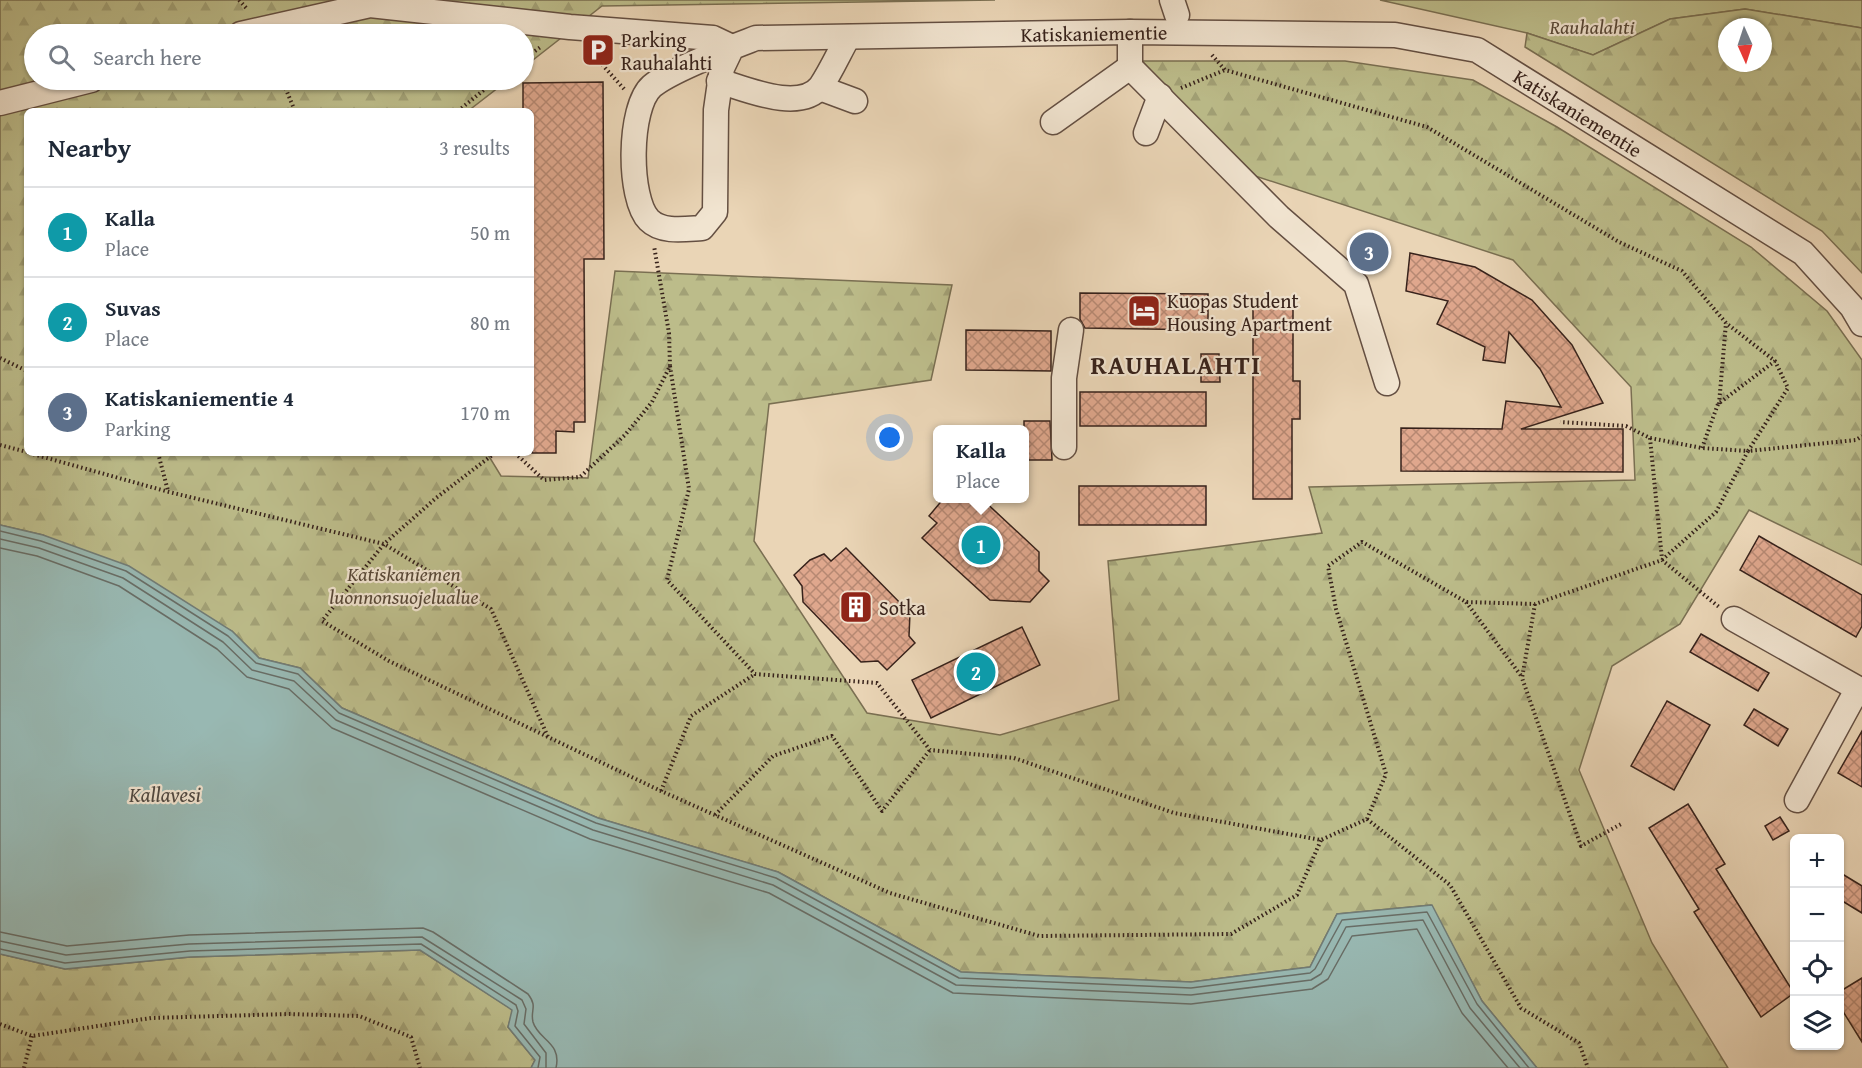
<!DOCTYPE html>
<meta charset="utf-8">
<style>
body{margin:0;font-family:"Gentium Book Plus",serif;background:#f6f6f7;color:#1f2937}
.controls{position:absolute;right:18px;bottom:18px;display:grid;overflow:hidden;border-radius:9px;box-shadow:0 2px 4px #0004}
.controls button{width:54px;height:54px;display:grid;place-items:center;padding:0;border:0;border-bottom:2px solid #e0e1e3;background:#fff;color:#1f2937;font:30px sans-serif}
.compass{position:absolute;left:1718px;top:18px;width:54px;height:54px;border-radius:50%;background:#fff;box-shadow:0 2px 4px #0004;rotate:177deg}
.you{position:absolute;left:890px;top:438px;width:21px;height:21px;margin:-15px;border:4px solid #fff;border-radius:50%;background:#1a73e8;box-shadow:0 0 0 9px #1a73e833}
.badge{display:grid;place-items:center;width:39px;height:39px;border-radius:50%;background:#8f2418;color:#fff;font-size:20px;font-weight:700}
.pin{position:absolute;translate:-50% -50%;border:3px solid #fff;box-shadow:0 2px 6px #0006}
.popup{position:absolute;left:933px;top:425px;width:96px;height:78px;box-sizing:border-box;display:grid;place-content:center;border-radius:9px;background:#fff;filter:drop-shadow(0 2px 4px #0005);font-size:20px;white-space:nowrap;color:#747a83}
.popup b{font-size:22px;color:#1f2937}
.popup::after{content:'';position:absolute;left:50%;top:100%;margin-left:-12px;border:12px solid transparent;border-top-color:#fff}
.list{margin:0;padding:0;list-style:none}
h2{display:flex;justify-content:space-between;align-items:center;height:78px;margin:0;padding:0 24px;font-size:26px}
h2 small{font-size:20px;font-weight:400;color:#747a83}
.list li{display:grid;grid-template-columns:39px 1fr auto;gap:18px;align-items:center;box-sizing:border-box;height:90px;padding:0 24px;border-top:2px solid #e0e1e3}
.list b{display:block;font-size:22px;white-space:nowrap}
.list p{margin:0;font-size:20px;white-space:nowrap;color:#747a83}
.list em{font-size:20px;font-style:normal;color:#747a83}
.icon{flex:none;width:33px;height:33px;fill:none;stroke:currentColor;stroke-width:2;stroke-linecap:round;stroke-linejoin:round}
.map{position:relative;flex:none;width:1862px;height:1068px;overflow:hidden}
.search{position:absolute;background:#fff;box-shadow:0 2px 4px #0004;left:24px;top:24px;width:510px;height:66px;display:flex;align-items:center;gap:15px;box-sizing:border-box;padding:0 21px;border-radius:33px;color:#747a83;font-size:22px}
.panel{position:absolute;background:#fff;box-shadow:0 2px 4px #0004;left:24px;top:108px;width:510px;height:348px;border-radius:9px}
.map>svg:first-child{display:block}
.green{fill:#bcbc8a;stroke:#7a6f52;stroke-width:1.5}
.forest{fill:url(#forest-firs);stroke:#7a6f52;stroke-width:1.5;fill-rule:evenodd}
.water{fill:#98b8b2;stroke:#717c76;stroke-width:1.5}
.lines{fill:none;stroke-linecap:round;stroke-linejoin:round}
.shore{stroke:#686d66;stroke-width:1.5}
.building{fill:url(#building-cross-hatch);stroke:#37221b;stroke-width:1.5}
.minor-casing{stroke:#644f42;stroke-width:27}
.path{stroke:#37221b;stroke-width:4;stroke-dasharray:1.5 3;stroke-linecap:butt}
.minor{stroke:#f1e4d0;stroke-width:24}
.labels{text-anchor:middle;dominant-baseline:central;stroke-width:4.5;stroke-linejoin:round;paint-order:stroke}
.park-label{font-size:20px;font-style:italic;fill:#584837;stroke:#f1e4d0}
.street-label{font-size:20px;fill:#37221b;stroke:#f1e4d0}
.poi-label{font-size:20px;fill:#37221b;stroke:#f1e4d0;text-anchor:start}
.water-label{font-size:21px;font-style:italic;fill:#4f4841;stroke:#f1e4d0}
.district-label{font-size:26px;font-weight:bold;letter-spacing:1.5px;fill:#37221b;stroke:#f1e4d0}
</style>
<div class="map">
<svg width="1862" height="1068" viewBox="0 0 1862 1068">
<defs>
<pattern id="forest-firs" width="22" height="20" patternUnits="userSpaceOnUse" patternTransform="scale(1.5)"><rect width="22" height="20" fill="#bcbc8a"/><path d="M5 1l3.5 6h-7zM16 11l3.5 6h-7z" fill="#a2a176"/></pattern>
<pattern id="building-cross-hatch" width="8" height="8" patternUnits="userSpaceOnUse" patternTransform="scale(1.5)"><rect width="8" height="8" fill="#dfa78d"/><path d="M0 0l8 8M0 8l8-8" fill="none" stroke="#b68872"/></pattern>
</defs>
<rect width="100%" height="100%" fill="#ead5b6"/>
<filter id="stains"><feTurbulence type="fractalNoise" baseFrequency=".00333" numOctaves="4"/><feColorMatrix values="0 0 0 0 .2 0 0 0 0 .09 0 0 0 0 .02 0 0 0 .5 -.17"/></filter>
<radialGradient id="worn" r=".72"><stop offset=".6" stop-color="#630" stop-opacity="0"/><stop offset="1" stop-color="#630" stop-opacity=".3"/></radialGradient>
<polygon class="green" points="1380,0 1862,0 1862,28 1745,9 1670,19 1593,55 1527,33"/>
<g class="forest">
<polygon points="0,0 995,0 602,6 524,67 524,34 34,34 34,80 508,80 468,111 27,111 27,453 487,453 501,476 588,478 615,271 952,285 931,380 769,404 754,541 867,713 1000,735 1119,700 1108,561 1322,533 1309,487 1635,480 1631,387 1513,260 1243,172 1142,61 1345,61 1473,80 1557,127 1751,247 1827,311 1862,360 1862,565 1749,510 1680,624 1612,666 1579,770 1652,943 1728,1068 1537,1068 1482,1001 1431,905 1337,914 1310,967 1191,982 961,972 778,872 598,818 342,708 300,668 259,658 232,631 43,535 0,525"/>
<path d="M 1745,9 L 1862,28 L 1862,273 L 1822,231 L 1525,47 L 1527,33 L 1593,55 L 1670,19 ZM 1727,27 L 1763,27 L 1763,63 L 1727,63 Z"/>
<polygon points="420,950 513,1010 508,1027 535,1060 531,1068 0,1068 0,954 65,969 190,957"/>
</g>
<polygon class="water" points="0,525 43,535 129,566 232,631 259,658 300,668 342,708 598,818 778,872 961,972 1191,982 1310,967 1337,914 1432,905 1482,1001 1537,1068 531,1068 535,1060 508,1027 512,1010 420,950 190,957 65,969 0,954"/>
<g class="lines">
<g class="shore">
<polyline points="0,531 41,541 126,571 228,636 256,663 298,674 339,713 596,823 776,878 959,978 1191,988 1310,973 1315,969 1342,920 1427,912 1477,1004 1529,1068"/>
<polyline points="0,539 39,548 123,578 223,642 252,670 294,681 336,720 593,830 773,885 956,985 1191,995 1311,980 1321,974 1346,927 1423,920 1470,1008 1520,1068"/>
<polyline points="0,548 37,556 119,586 217,649 247,677 289,689 332,728 590,839 769,893 953,993 1191,1004 1312,989 1328,979 1352,936 1417,929 1462,1013 1508,1068"/>
<path d="M 0,932 L 67,946 L 189,935 L 423,928 L 433,932 L 528,994 C 538,1007 530,1010 533,1022 C 538,1040 562,1042 556,1068"/>
<polyline points="0,941 66,955 189,944 422,937 522,1000 526,1009 524,1024 546,1053 546,1068"/>
<polyline points="0,949 65,963 190,951 421,944 516,1005 518,1011 515,1026 540,1057 538,1068"/>
</g>
</g>
<g class="building">
<polygon points="603,82 604,259 584,259 585,422 574,422 574,432 556,431 556,453 532,453 531,111 523,111 523,83"/>
<polygon points="1410,253 1475,267 1532,300 1572,345 1603,403 1521,429 1623,429 1623,472 1401,471 1401,428 1502,429 1506,401 1561,407 1540,369 1509,332 1505,363 1483,360 1485,347 1437,324 1448,301 1406,291"/>
<polygon points="1080,293 1208,294 1208,330 1085,328 1080,319"/>
<polygon points="1253,300 1293,300 1293,381 1300,381 1300,419 1292,419 1292,499 1253,499"/>
<polygon points="966,330 1051,331 1051,371 966,370"/>
<polygon points="1201,354 1219,354 1220,382 1201,382"/>
<rect x="1080" y="392" width="126" height="34"/>
<polygon points="1024,421 1050,421 1052,460 1024,460"/>
<rect x="1079" y="486" width="127" height="39"/>
<polygon points="944,498 981,498 1039,552 1039,571 1049,581 1030,602 990,600 922,538 937,523 929,516"/>
<polygon points="1759,536 1862,595 1862,626 1856,637 1740,570"/>
<polygon points="846,548 910,613 909,636 915,643 887,670 878,661 861,662 803,602 802,586 794,575 810,560 824,554 831,561"/>
<polygon points="1022,627 1040,665 931,718 912,680"/>
<polygon points="1701,634 1769,673 1758,691 1690,652"/>
<polygon points="1667,701 1710,725 1674,790 1631,766"/>
<polygon points="1754,709 1788,729 1778,746 1744,725"/>
<polygon points="1862,731 1862,787 1838,773"/>
<polygon points="1688,804 1725,864 1716,869 1794,993 1761,1017 1694,912 1699,909 1649,828"/>
<polygon points="1780,817 1789,831 1773,840 1765,826"/>
<polygon points="1839,872 1862,886 1862,913 1839,899"/>
<polygon points="1862,978 1862,1042 1839,1005 1839,992"/>
</g>
<g class="lines">
<g class="minor-casing">
<g id="minor">
<polyline points="1172,0 1177,15"/>
<polyline points="1130,32 1130,67 1279,217 1356,284 1387,383"/>
<polyline points="241,34 370,5 570,27 713,38 732,47"/>
<path d="M 732,47 L 722,68 L 716,110 L 715,212 L 702,228 C 685,229 662,233 649,220 C 628,199 628,107 652,86 C 673,69 730,48 756,38 L 1130,32 L 1395,35 L 1477,50 L 1803,253 L 1852,307 L 1862,324"/>
<path d="M 719,81 C 746,89 800,113 821,86 C 831,71 839,53 848,37"/>
<polyline points="820,88 855,101"/>
<polyline points="0,103 91,80"/>
<polyline points="1053,122 1130,67"/>
<polyline points="1146,133 1160,96"/>
<polyline points="1064,447 1064,378 1071,330"/>
<polyline points="1734,619 1862,691"/>
<polyline points="1797,800 1852,699 1862,691"/>
</g>
</g>
<g class="path">
<polyline points="239,0 248,10"/>
<polyline points="590,51 625,90"/>
<polyline points="1212,55 1225,70 1427,127 1619,242 1682,271 1726,323 1775,361 1788,388 1748,451 1702,448 1650,438 1626,426 1560,422"/>
<polyline points="524,59 542,46"/>
<polyline points="282,80 295,111"/>
<polyline points="1181,88 1225,70"/>
<polyline points="458,111 496,80"/>
<polyline points="0,358 27,371"/>
<polyline points="670,366 689,489 667,580 755,674 877,683 930,750 1014,758 1174,813 1321,840 1367,819 1386,774 1336,609 1328,566 1362,542 1466,602 1535,604 1662,560 1719,607"/>
<polyline points="1719,404 1726,323"/>
<polyline points="1650,438 1662,559"/>
<polyline points="0,445 27,452"/>
<polyline points="1702,448 1718,404 1775,361"/>
<polyline points="29,453 169,492 384,544 491,609 548,737"/>
<polyline points="158,453 168,491"/>
<polyline points="495,453 436,498 384,544 322,621 389,661 661,791 890,893 1039,936 1231,934 1297,895 1321,840"/>
<polyline points="515,453 544,480 580,477 625,435 652,402 670,366 669,333 654,246"/>
<polyline points="1662,560 1716,512 1748,451 1856,440 1862,436"/>
<polyline points="1466,602 1522,677"/>
<polyline points="1535,604 1522,678 1581,846 1623,823"/>
<polyline points="661,791 691,716 755,674"/>
<polyline points="715,815 773,756 832,736 882,811 930,750"/>
<polyline points="1367,819 1450,885 1521,1008 1579,1043 1588,1068"/>
<polyline points="0,1024 32,1036 151,1018 289,1014 359,1016 411,1037 420,1068"/>
<polyline points="24,1068 32,1036"/>
</g>
<use href="#minor" class="minor"/>
</g>
<defs>
<g id="parking-square" transform="scale(1.725)"><rect x="-9" y="-9" width="18" height="18" rx="4" fill="#8f2418" stroke="#f1e4d0"/><path d="M-3.5-5.5H1a3.5 3.5 0 0 1 0 7H-1V5.5H-3.5ZM-1-3.4V-.6H.8a1.4 1.4 0 0 0 0-2.8Z" fill="#fff"/></g>
<g id="hotel-square" transform="scale(1.725)"><rect x="-9" y="-9" width="18" height="18" rx="4" fill="#8f2418" stroke="#f1e4d0"/><path d="M-6-4.5h1.5V1H6V5H4.5V3h-9V5H-6ZM-4 0a1.8 1.8 0 1 1 3.6 0ZM.5 0V-2.5h3Q6-2.5 6 0Z" fill="#fff"/></g>
<g id="building-square" transform="scale(1.725)"><rect x="-9" y="-9" width="18" height="18" rx="4" fill="#8f2418" stroke="#f1e4d0"/><path d="M-4-6H4V6H1V3H-1V6H-4ZM-2.5-4.3h1.7v1.8h-1.7ZM.8-4.3h1.7v1.8H.8ZM-2.5-1h1.7V.8h-1.7ZM.8-1h1.7V.8H.8Z" fill="#fff"/></g>
</defs>
<g fill-rule="evenodd">
<use href="#parking-square" x="598" y="50"/>
<use href="#hotel-square" x="1144" y="311"/>
<use href="#building-square" x="856" y="607"/>
</g>
<g class="labels">
<g class="park-label">
<text x="1592" y="26">Rauhalahti</text>
<text x="404" y="573">Katiskaniemen<tspan x="404" dy="23">luonnonsuojelualue</tspan></text>
</g>
<g class="street-label">
<text transform="translate(1094 33) rotate(-1)">Katiskaniementie</text>
<text transform="translate(1578 113) rotate(32)">Katiskaniementie</text>
</g>
<g class="poi-label">
<text x="621" y="39">Parking<tspan x="621" dy="23">Rauhalahti</tspan></text>
<text x="1167" y="300">Kuopas Student<tspan x="1167" dy="23">Housing Apartment</tspan></text>
<text x="879" y="607">Sotka</text>
</g>
<g class="water-label">
<text x="165" y="794">Kallavesi</text>
</g>
<g class="district-label">
<text x="1176" y="364">RAUHALAHTI</text>
</g>
</g>
<rect width="100%" height="100%" filter="url(#stains)"/>
<rect width="100%" height="100%" fill="url(#worn)"/>
</svg>
<div class="controls">
<button>+</button>
<button>−</button>
<button><svg class="icon" aria-label="locate" viewBox="0 0 24 24"><circle cx="12" cy="12" r="6"/><path d="M12 2v4M12 18v4M2 12h4M18 12h4"/></svg></button>
<button><svg class="icon" aria-label="layers" viewBox="0 0 24 24"><path d="M12 4l9 5-9 5-9-5zM3 14l9 5 9-5"/></svg></button>
</div>
<svg class="compass" viewBox="-18 -18 36 36"><path d="M0-13l5 13h-10z" fill="#e53935"/><path d="M0 13l5-13h-10z" fill="#747a83"/></svg>
<div class="you"></div>
<div class="pin badge" style="left:981px;top:545px;background:#0f9aa8">1</div>
<div class="popup"><b>Kalla</b>Place</div>
<div class="pin badge" style="left:976px;top:672px;background:#0f9aa8">2</div>
<div class="pin badge" style="left:1369px;top:252px;background:#5c6f8a">3</div>
<div class="search"><svg class="icon" aria-label="search" viewBox="0 0 24 24"><circle cx="10" cy="10" r="6"/><path d="M15 15l6 6"/></svg>Search here</div>
<section class="panel">
<h2>Nearby<small>3 results</small></h2>
<ul class="list">
<li><span class="badge" style="background:#0f9aa8">1</span><div><b>Kalla</b><p>Place</p></div><em>50 m</em></li>
<li><span class="badge" style="background:#0f9aa8">2</span><div><b>Suvas</b><p>Place</p></div><em>80 m</em></li>
<li><span class="badge" style="background:#5c6f8a">3</span><div><b>Katiskaniementie 4</b><p>Parking</p></div><em>170 m</em></li>
</ul>
</section>
</div>
